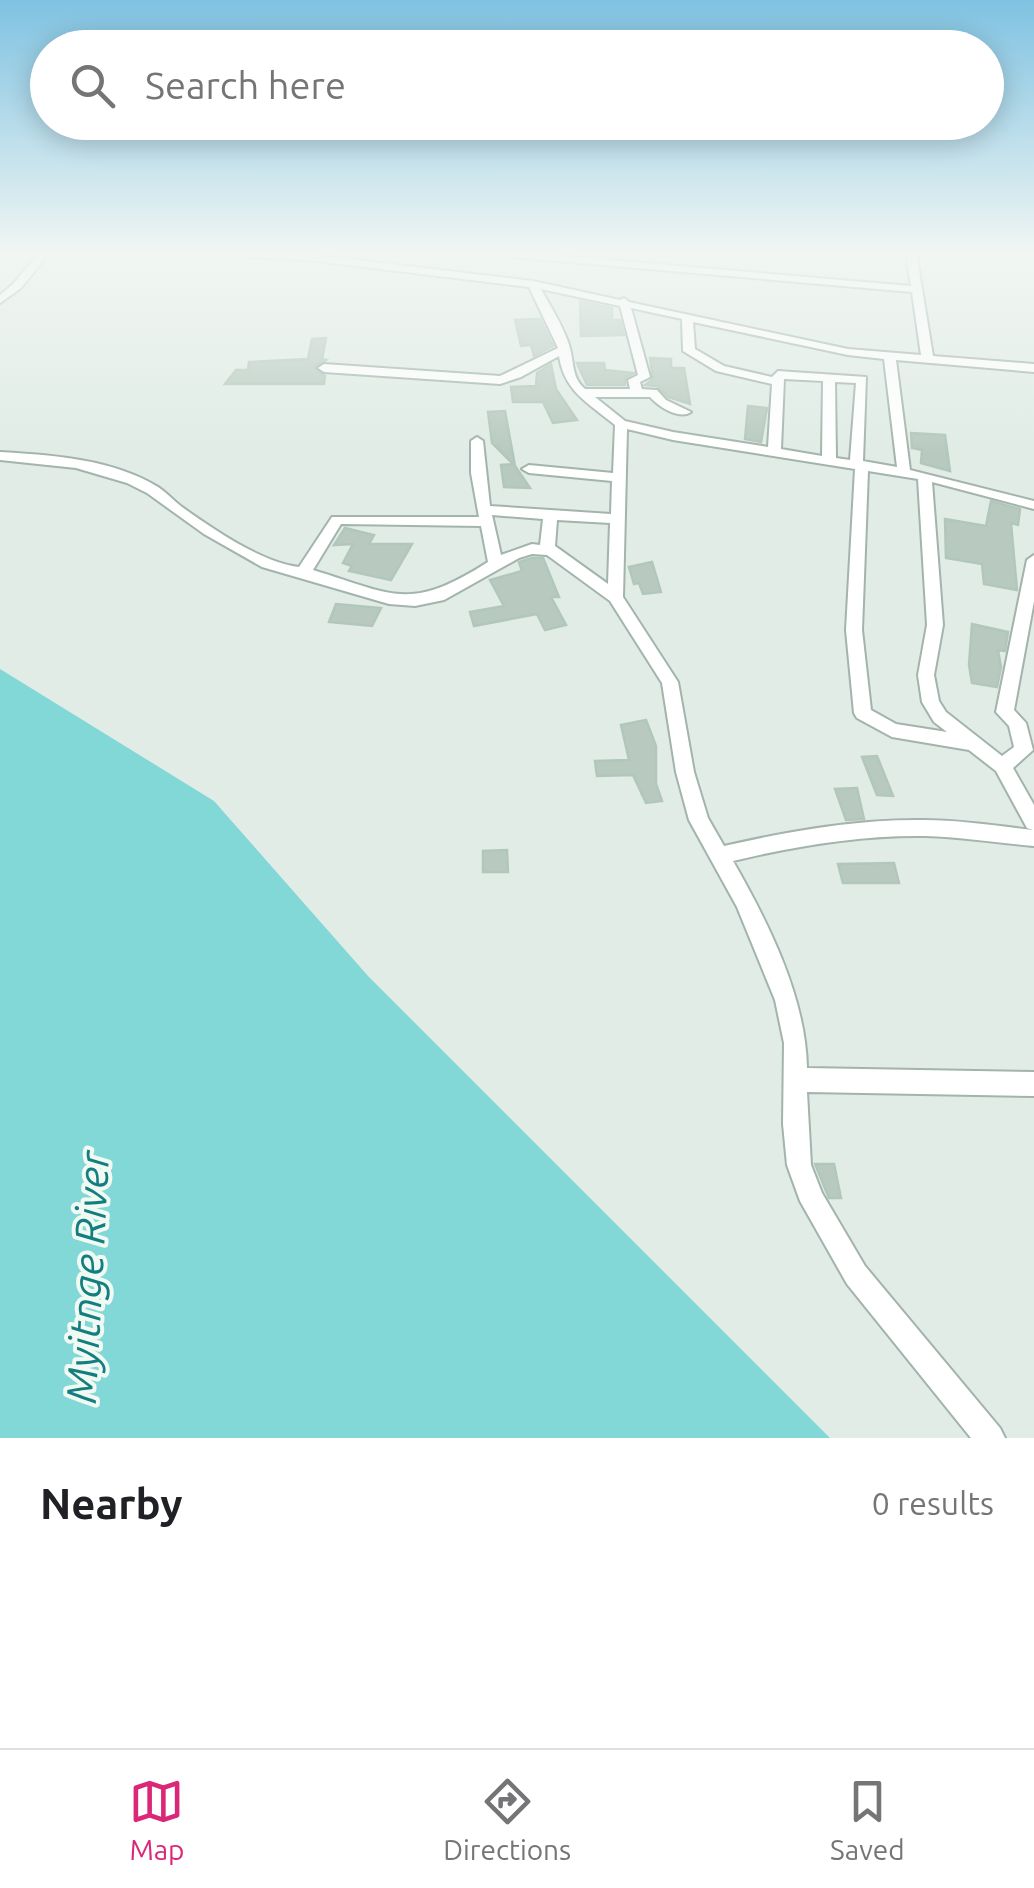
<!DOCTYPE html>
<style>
body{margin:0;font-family:Ubuntu,sans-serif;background:#f2f2f2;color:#202124}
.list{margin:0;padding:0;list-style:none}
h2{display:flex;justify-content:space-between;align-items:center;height:130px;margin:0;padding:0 40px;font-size:42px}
h2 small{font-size:32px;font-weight:400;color:#757577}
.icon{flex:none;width:55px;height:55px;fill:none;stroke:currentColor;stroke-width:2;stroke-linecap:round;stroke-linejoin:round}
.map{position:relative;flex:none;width:1034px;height:1438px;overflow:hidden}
.search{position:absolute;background:#fff;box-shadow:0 5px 25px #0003;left:30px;right:30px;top:30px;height:110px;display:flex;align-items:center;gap:25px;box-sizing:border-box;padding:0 35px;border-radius:55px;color:#757577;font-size:38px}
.sheet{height:310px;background:#fff}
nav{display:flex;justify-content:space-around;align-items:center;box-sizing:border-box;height:140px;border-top:2px solid #e0e0e0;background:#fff;font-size:28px;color:#757577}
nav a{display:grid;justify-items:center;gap:5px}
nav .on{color:#db2777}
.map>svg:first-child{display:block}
.water{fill:#82d7d7}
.building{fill:#b8cac0;stroke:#b2c7bb;stroke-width:2.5}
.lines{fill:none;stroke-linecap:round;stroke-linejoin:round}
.minor-casing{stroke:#a2b4ab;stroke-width:4}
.minor{fill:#fff;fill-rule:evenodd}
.labels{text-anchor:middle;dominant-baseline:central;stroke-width:8;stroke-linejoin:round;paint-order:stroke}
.near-water-label{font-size:42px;font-style:italic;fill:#137e80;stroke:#f1f9f3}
</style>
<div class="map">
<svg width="1034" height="1438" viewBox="0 0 1034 1438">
<rect width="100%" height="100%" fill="#e0ece5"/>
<polygon class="water" points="0,669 214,801 368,976 830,1438 0,1438"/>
<g class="building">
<polygon points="580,301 612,308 612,320 620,320 624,335 581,336"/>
<polygon points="534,319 540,319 553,346 534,356 531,345 521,346 515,320"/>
<polygon points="326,338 322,359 326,360 314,367 325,376 324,384 225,384 236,370 248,370 249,362 308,359 312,339"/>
<polygon points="650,358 671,359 671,368 684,368 690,404 668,397 657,386 645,385 653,379"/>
<polygon points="577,363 604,363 605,370 634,373 625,378 625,385 587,385"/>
<polygon points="551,364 556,389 577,420 553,423 543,402 513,402 511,387 536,386 537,373"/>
<polygon points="748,406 767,408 761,442 745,439"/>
<polygon points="505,411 515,466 530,488 504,487 501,465 513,464 492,443 488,412"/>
<polygon points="911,433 945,435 950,471 921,463 922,450 912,448"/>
<polygon points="991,501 1020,509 1018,525 1011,523 1017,590 984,584 982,564 946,558 945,519 986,526"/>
<polygon points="345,528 374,535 369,544 412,544 391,580 349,571 352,566 343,563 353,544 334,545"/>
<polygon points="532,558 543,558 559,597 551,597 566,625 545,630 537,614 474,626 470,612 504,606 490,580 522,571 519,562"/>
<polygon points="652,562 661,592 643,594 639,583 634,584 629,567"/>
<polygon points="336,604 381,608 372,626 329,622"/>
<polygon points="972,624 1008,632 1005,651 998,650 1001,667 997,687 972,683 969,665"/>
<polygon points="646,720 656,746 656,784 662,801 646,803 633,775 597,776 595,761 629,760 621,725"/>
<polygon points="877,756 893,796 877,795 862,757"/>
<polygon points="857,788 864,819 846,820 835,789"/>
<polygon points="507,850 508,872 483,872 483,851"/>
<polygon points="894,863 899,883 843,883 838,864"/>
<polygon points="815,1164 834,1164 841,1198 829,1198"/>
</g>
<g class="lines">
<g class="minor-casing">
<g id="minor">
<polygon points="40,252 50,252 21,288 0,303 0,295 13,284"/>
<path d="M 204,252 L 307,254 L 533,281 L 620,300 L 624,298 L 629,302 L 848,349 L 921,355 L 912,292 L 487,255 L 482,252 L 517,252 L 911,286 L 906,252 L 916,252 L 933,356 L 1034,364 L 1034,372 L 896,360 L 910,470 L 1034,501 L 1034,509 L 932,482 L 943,625 L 934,675 L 939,701 L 946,712 L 1002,756 L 1014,747 L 1009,726 L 996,712 L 1027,560 L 1034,555 L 1034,601 L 1014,710 L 1026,723 L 1033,750 L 1013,768 L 1034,805 L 1034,846 C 998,843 962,837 925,836 C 861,835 795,846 733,861 C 768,922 806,998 807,1068 L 1034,1072 L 1034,1096 L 807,1092 L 811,1165 L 822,1193 L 865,1266 L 1000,1428 L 1005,1438 L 971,1438 L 847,1284 L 800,1201 L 787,1165 L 783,1124 L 784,1043 L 775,1000 L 737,907 L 689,820 L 676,772 L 662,683 L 610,601 L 547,555 L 532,554 L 519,558 L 444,600 L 415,606 L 389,604 L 262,567 L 204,534 L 147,493 L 127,483 L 76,468 L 0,460 L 0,452 C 52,455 113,459 158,487 C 167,493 174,501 182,507 C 213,529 262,563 299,567 L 332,517 L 479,517 L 471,473 L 471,441 L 477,437 L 483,441 L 490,506 L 611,514 L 612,481 L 529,473 L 522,469 L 529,465 L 613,473 L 615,425 C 588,403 564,391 559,356 L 521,377 L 500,384 L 324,372 L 318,368 L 324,364 L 500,376 L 558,348 L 529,287 L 307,260 L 209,255 ZM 541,289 L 620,306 L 638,375 L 628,380 L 630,389 L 585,389 C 570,376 575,360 568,342 C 562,324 550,306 541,289 ZM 631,308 L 682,319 L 683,351 L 716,371 L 772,384 L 768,447 L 673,432 L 625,421 L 595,397 L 650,397 C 659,407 679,420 691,412 L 666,400 L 657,390 L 642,389 L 640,382 L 650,377 ZM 693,322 L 848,355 L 884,359 L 897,467 L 863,461 L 866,377 L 778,371 L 772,377 L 724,366 L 695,349 ZM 784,379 L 823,381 L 822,456 L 781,449 ZM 835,382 L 856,383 L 850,460 L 836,458 ZM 627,429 L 673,440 L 855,469 L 846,630 L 854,713 L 857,718 L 892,737 L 969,750 L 996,771 L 1027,828 L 1033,830 C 997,826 960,820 924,820 C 857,819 790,831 724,846 L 708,818 L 694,772 L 678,682 L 623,597 ZM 868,471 L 918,479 L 927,625 L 918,675 L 922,702 L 934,722 L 947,732 L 896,724 L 871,710 L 862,630 ZM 492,515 L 543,519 L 540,545 L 532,544 L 501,555 ZM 557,520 L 610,523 L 608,584 L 555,546 ZM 341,524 L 481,526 L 488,562 C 409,612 395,595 313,570 Z"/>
</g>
</g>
<use href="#minor" class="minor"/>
</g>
<linearGradient id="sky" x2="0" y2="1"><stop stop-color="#7fc2e1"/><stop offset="0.56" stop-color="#f1f6f3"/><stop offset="1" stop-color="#f1f6f3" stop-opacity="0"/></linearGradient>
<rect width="1034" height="453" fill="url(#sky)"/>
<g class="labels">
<g class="near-water-label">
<text transform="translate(87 1277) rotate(-87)">Myitnge River</text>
</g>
</g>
</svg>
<div class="search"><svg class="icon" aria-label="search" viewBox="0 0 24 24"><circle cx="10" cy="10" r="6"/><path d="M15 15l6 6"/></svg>Search here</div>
</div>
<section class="sheet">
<h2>Nearby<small>0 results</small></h2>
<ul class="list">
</ul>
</section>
<nav>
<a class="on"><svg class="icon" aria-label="map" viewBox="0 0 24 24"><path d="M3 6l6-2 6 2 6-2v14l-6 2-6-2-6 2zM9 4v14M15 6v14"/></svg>Map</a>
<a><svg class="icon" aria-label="directions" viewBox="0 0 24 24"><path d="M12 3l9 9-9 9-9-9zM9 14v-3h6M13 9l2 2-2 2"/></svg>Directions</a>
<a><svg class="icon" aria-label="saved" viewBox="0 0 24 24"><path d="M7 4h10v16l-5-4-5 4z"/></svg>Saved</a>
</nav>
